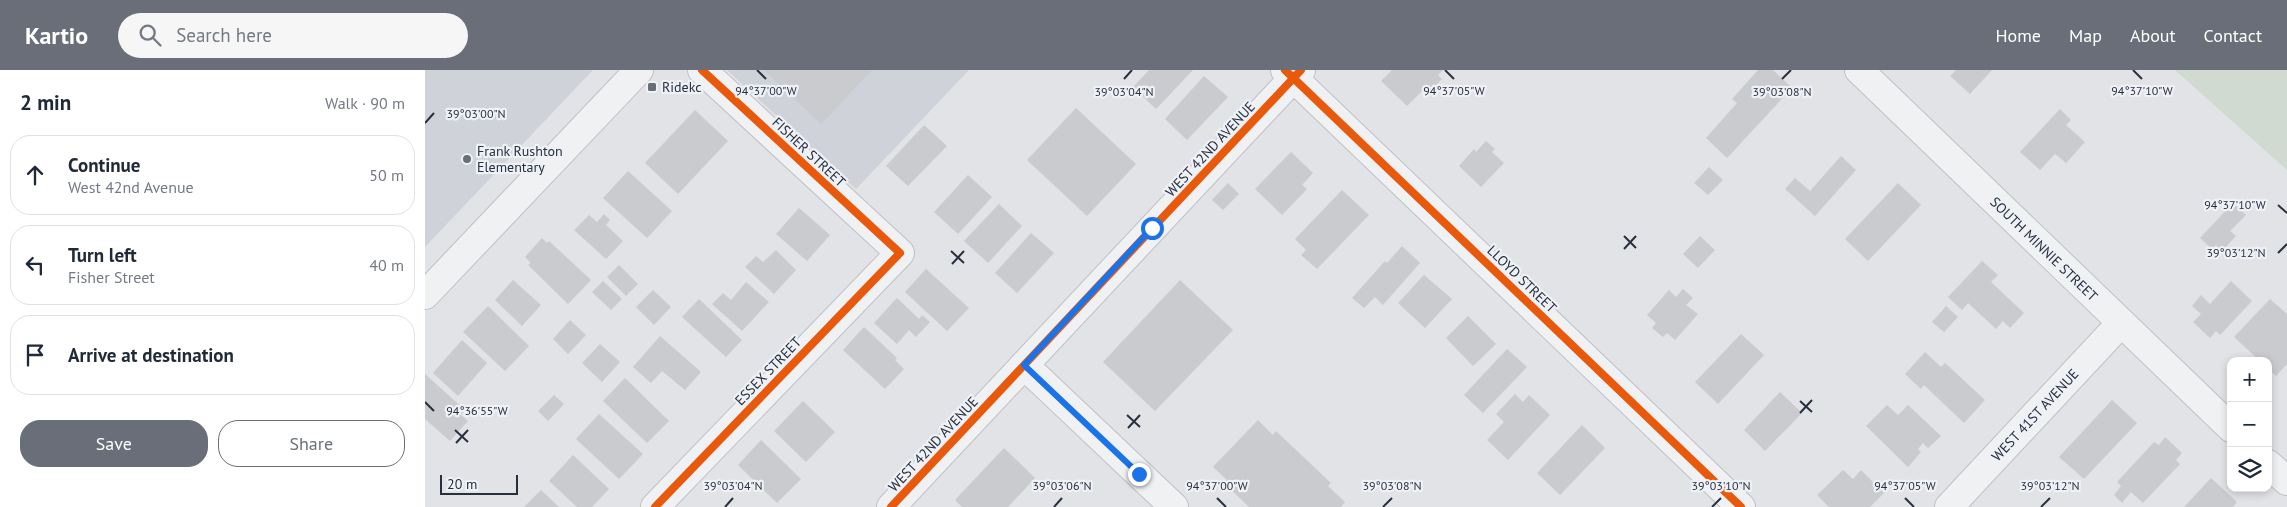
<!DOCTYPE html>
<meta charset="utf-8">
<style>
body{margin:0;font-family:"PT Sans",sans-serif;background:#f6f6f7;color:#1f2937}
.controls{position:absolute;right:15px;bottom:15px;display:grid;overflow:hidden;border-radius:10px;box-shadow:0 2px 8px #0003}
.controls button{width:45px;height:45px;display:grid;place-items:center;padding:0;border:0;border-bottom:1px solid #e0e1e3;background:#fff;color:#1f2937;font:25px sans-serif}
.scale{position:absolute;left:15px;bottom:12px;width:78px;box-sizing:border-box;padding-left:5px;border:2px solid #282f3f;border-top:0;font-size:14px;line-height:18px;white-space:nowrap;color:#282f3f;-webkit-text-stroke:4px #eef1f6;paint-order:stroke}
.stop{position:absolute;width:15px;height:15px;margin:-11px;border:4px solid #1a73e8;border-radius:50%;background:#fff}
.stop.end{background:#1a73e8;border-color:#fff;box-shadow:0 1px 5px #0008}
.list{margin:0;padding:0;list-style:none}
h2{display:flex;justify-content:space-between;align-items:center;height:65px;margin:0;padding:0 20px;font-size:21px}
h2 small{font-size:16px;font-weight:400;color:#747a83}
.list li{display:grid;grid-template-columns:32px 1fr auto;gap:15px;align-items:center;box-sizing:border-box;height:80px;margin:0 10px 10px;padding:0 10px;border:1px solid #e0e1e3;border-radius:20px}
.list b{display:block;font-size:19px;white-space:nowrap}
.list p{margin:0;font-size:16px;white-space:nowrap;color:#747a83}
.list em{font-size:16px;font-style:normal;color:#747a83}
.actions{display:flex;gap:10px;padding:15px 20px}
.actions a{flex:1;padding:11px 0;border:1px solid #696e79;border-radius:20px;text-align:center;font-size:18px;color:#696e79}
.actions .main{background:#696e79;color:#fff}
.icon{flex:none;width:28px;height:28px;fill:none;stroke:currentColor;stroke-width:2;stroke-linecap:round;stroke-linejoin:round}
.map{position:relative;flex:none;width:1862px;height:437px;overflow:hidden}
header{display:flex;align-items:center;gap:30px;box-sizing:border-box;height:70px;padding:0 25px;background:#696e79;color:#fff}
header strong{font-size:24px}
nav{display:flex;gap:28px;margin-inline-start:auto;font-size:18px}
.search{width:350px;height:45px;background:#f6f6f7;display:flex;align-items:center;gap:12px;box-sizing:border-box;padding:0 18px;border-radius:28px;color:#747a83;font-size:19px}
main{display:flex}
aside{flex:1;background:#fff}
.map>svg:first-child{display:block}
.built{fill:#cfd2d9}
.green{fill:#d1dad1}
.building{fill:#c9cbce}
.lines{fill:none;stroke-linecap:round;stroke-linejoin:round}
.minor-casing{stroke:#bfc1c4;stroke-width:30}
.minor{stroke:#f0f1f2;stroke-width:28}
.cycleway-casing{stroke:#eef1f6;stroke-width:11}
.cycleway{stroke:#e8590c;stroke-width:8}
.route{stroke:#1a73e8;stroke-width:6}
.ticks{fill:none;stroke:#282f3f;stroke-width:2}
.poi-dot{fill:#696e79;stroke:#eef1f6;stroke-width:2}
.labels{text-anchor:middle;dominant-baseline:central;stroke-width:4.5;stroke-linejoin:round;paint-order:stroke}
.poi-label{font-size:14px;fill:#282f3f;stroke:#eef1f6;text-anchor:start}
.street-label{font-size:14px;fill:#282f3f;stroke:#eef1f6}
.ticks-label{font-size:12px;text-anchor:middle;fill:#282f3f;stroke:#eef1f6;stroke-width:4.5;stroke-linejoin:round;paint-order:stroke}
</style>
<header>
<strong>Kartio</strong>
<div class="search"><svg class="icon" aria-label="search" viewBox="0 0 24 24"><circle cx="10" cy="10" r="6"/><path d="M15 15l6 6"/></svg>Search here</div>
<nav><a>Home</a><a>Map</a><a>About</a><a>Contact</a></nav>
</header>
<main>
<aside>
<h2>2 min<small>Walk · 90 m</small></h2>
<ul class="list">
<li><svg class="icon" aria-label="ahead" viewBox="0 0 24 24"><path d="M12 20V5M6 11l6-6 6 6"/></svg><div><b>Continue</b><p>West 42nd Avenue</p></div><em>50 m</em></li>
<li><svg class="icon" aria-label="left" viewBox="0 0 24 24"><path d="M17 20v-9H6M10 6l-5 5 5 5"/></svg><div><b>Turn left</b><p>Fisher Street</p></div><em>40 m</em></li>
<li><svg class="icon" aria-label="arrive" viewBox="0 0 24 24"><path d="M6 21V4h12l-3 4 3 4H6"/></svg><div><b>Arrive at destination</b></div></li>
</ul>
<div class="actions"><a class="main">Save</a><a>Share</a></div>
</aside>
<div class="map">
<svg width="1862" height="437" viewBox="0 0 1862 437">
<rect width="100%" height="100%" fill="#e1e3e6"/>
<g class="built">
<polygon points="0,0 168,0 0,177"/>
<polygon points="302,0 544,0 431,119"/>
</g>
<polygon class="green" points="1750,0 1862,0 1862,100"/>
<g class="building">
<polygon points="339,0 447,0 396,54"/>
<polygon points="724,0 768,0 731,39 708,17"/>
<polygon points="967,0 1018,0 1013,5 1017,9 1001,25 997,21 982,36 956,11"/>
<polygon points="1333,0 1348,0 1367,18 1302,88 1281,68 1312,33 1307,29"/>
<polygon points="1531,0 1567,0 1545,24 1525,6"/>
<polygon points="779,6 803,27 762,70 740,49"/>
<polygon points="651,38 711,94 662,146 602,90"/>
<polygon points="1635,39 1646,50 1641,55 1660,72 1641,93 1630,84 1615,100 1595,82"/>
<polygon points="270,40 303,71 253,124 220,93"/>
<polygon points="499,55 522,76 483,116 461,96"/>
<polygon points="1061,71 1070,79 1067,82 1079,93 1056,117 1034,96 1049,79 1051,82"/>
<polygon points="866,82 888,103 877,115 882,119 857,145 830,119"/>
<polygon points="1416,86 1431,100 1390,146 1360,119 1370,108 1385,121"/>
<polygon points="1284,97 1298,110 1283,125 1269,113"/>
<polygon points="203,101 247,141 222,168 178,128"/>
<polygon points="543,105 567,127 533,164 509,142"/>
<polygon points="803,113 814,124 798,140 787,130"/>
<polygon points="1473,113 1496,135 1443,191 1420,169"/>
<polygon points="917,120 944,145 892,199 876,185 881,180 870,169"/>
<polygon points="1808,133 1821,145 1805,161 1811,166 1797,181 1791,175 1787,179 1775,168"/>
<polygon points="574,134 597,156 563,193 539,171"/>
<polygon points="374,138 405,165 382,191 351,164"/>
<polygon points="179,144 185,150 181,155 198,171 181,189 149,160 164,145 172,152"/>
<polygon points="606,163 629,183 592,223 570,203"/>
<polygon points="1275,166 1290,180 1273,198 1258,184"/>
<polygon points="117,168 122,173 124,171 166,210 143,234 103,195 106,193 100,187"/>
<polygon points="977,176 995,193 958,235 950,227 939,238 927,228 960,191 962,193"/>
<polygon points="351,180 371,200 349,224 320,197 331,186 338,192"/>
<polygon points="1557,191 1573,205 1566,212 1599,243 1585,258 1578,251 1571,259 1543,233 1537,240 1523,227"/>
<polygon points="194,195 213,214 201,226 182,207"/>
<polygon points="501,199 544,238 522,261 480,222"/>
<polygon points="999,205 1027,229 1000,258 973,233"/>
<polygon points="88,210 116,235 97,256 70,230"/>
<polygon points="755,210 808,260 730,341 678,292"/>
<polygon points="178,211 197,229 186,240 167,222"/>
<polygon points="1806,211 1827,231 1795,265 1791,261 1785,268 1768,252 1776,244 1767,236 1776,225 1785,234"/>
<polygon points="321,212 344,232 317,261 287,234 298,223 306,230"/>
<polygon points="1258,219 1268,228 1261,235 1273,244 1250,270 1242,263 1238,267 1227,258 1231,253 1222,245 1244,220 1251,227"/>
<polygon points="228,220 246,237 229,255 211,237"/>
<polygon points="472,228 494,249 497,245 505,252 491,267 484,260 472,274 449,253"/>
<polygon points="274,229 317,270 301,287 257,247"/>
<polygon points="1845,229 1862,244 1862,294 1851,306 1843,299 1843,291 1835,291 1809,267"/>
<polygon points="63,236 104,276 80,301 38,262"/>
<polygon points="1521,236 1533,247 1519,262 1507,252"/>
<polygon points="1043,246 1071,274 1048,296 1021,268"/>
<polygon points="145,250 161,265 143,284 128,269"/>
<polygon points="439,257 472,288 470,290 479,299 460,319 418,280"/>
<polygon points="1316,264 1339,285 1293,334 1270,312"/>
<polygon points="235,266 276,302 260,320 237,301 226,313 208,297"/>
<polygon points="37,270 62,293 33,326 8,303"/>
<polygon points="175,274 195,292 177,312 157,293"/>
<polygon points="1082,279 1102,297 1058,343 1039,325"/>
<polygon points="1500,282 1516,297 1520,293 1560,330 1539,353 1499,315 1496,319 1480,304"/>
<polygon points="0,304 40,340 36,345 43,351 25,371 0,349"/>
<polygon points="200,308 244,351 222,373 178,331"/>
<polygon points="1355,322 1377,343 1340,381 1319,360"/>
<polygon points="1090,324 1098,332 1104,325 1125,345 1083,390 1062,370 1079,352 1071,344"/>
<polygon points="129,325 139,334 123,351 113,341"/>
<polygon points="1687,330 1712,353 1659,409 1634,387"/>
<polygon points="378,331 410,362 381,392 349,361"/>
<polygon points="1462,335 1473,345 1483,335 1516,366 1503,378 1498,373 1493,379 1496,382 1483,397 1441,356"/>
<polygon points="174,344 218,384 194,409 151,369"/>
<polygon points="833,350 848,365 851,361 906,413 903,416 920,432 916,437 824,437 799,413 802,410 788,397"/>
<polygon points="1157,355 1180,378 1135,425 1112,403"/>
<polygon points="1740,367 1757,383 1751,390 1755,394 1718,433 1706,422 1697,433 1689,425 1696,416 1692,412 1729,372 1734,375"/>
<polygon points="336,370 376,409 352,433 313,395"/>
<polygon points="579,378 610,408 583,437 537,437 530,430"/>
<polygon points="148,385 184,419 167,437 152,437 124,411"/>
<polygon points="1418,400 1428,409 1436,400 1459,423 1445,437 1404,437 1392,425"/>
<polygon points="1786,408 1812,432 1808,437 1759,437"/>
<polygon points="116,420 134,437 99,437"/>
</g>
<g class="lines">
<g class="minor-casing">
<g id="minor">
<polyline points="860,0 1316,437"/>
<polyline points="1434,0 1806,358"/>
<polyline points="0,225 214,0"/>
<polyline points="599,295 749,437"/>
<polyline points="1843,394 1862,411"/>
<polyline points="230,437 475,183 277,0"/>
<polyline points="466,437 876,0"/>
<polyline points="1524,437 1696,253"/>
</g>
</g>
<use href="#minor" class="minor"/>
<g class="cycleway-casing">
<g id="cycleway">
<polyline points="860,0 1316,437"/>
<polyline points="230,437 475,183 277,0"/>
<polyline points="466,437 876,0"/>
</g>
</g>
<use href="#cycleway" class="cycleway"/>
</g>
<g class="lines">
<polyline class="route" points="714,404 599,295 727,158"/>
</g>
<path class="ticks" d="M 332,0 L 341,9M 1020,0 L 1029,9M 1708,0 L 1717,9M 699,9 L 707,0M 1357,9 L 1366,0M 0,53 L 9,43M 1853,135 L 1862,143M 1199,166 L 1211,178M 1199,179 L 1211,166M 526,181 L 539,193M 1853,183 L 1862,174M 527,194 L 539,181M 1375,331 L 1387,342M 0,332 L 9,341M 1375,343 L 1387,330M 702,345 L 715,357M 703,358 L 715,345M 30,360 L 43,372M 31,373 L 43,360M 792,428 L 801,437M 1480,428 L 1489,437M 300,437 L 308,428M 629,437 L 637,428M 958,437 L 967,428M 1287,437 L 1296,428M 1616,437 L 1625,428"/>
<g class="poi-dot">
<rect x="222" y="12" width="10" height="10" rx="2.5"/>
<circle cx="42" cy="89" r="5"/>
</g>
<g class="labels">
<g class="poi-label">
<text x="237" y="17">Ridekc</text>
<text x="52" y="81">Frank Rushton<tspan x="52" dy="16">Elementary</tspan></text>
</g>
<g class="street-label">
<text transform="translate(785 79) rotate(-47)">WEST 42ND AVENUE</text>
<text transform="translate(384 82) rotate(43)">FISHER STREET</text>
<text transform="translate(1619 179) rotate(44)">SOUTH MINNIE STREET</text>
<text transform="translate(1097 209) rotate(44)">LLOYD STREET</text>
<text transform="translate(343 301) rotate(-46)">ESSEX STREET</text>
<text transform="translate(1610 345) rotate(-47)">WEST 41ST AVENUE</text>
<text transform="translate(508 374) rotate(-47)">WEST 42ND AVENUE</text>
</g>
</g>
<g class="ticks-label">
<text x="341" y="25">94°37'00"W</text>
<text x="1029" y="25">94°37'05"W</text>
<text x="1717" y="25">94°37'10"W</text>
<text x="1357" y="26">39°03'08"N</text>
<text x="699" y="26">39°03'04"N</text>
<text x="51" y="48">39°03'00"N</text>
<text x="1810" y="139">94°37'10"W</text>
<text x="1811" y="187">39°03'12"N</text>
<text x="52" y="345">94°36'55"W</text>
<text x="308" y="420">39°03'04"N</text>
<text x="637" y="420">39°03'06"N</text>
<text x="967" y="420">39°03'08"N</text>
<text x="1296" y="420">39°03'10"N</text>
<text x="1625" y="420">39°03'12"N</text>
<text x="792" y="420">94°37'00"W</text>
<text x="1480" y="420">94°37'05"W</text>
</g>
</svg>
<div class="controls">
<button>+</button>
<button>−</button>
<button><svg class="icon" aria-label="layers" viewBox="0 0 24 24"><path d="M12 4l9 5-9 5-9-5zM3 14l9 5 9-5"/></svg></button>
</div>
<div class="scale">20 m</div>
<div class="stop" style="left:727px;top:158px"></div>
<div class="stop end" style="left:714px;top:404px"></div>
</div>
</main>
